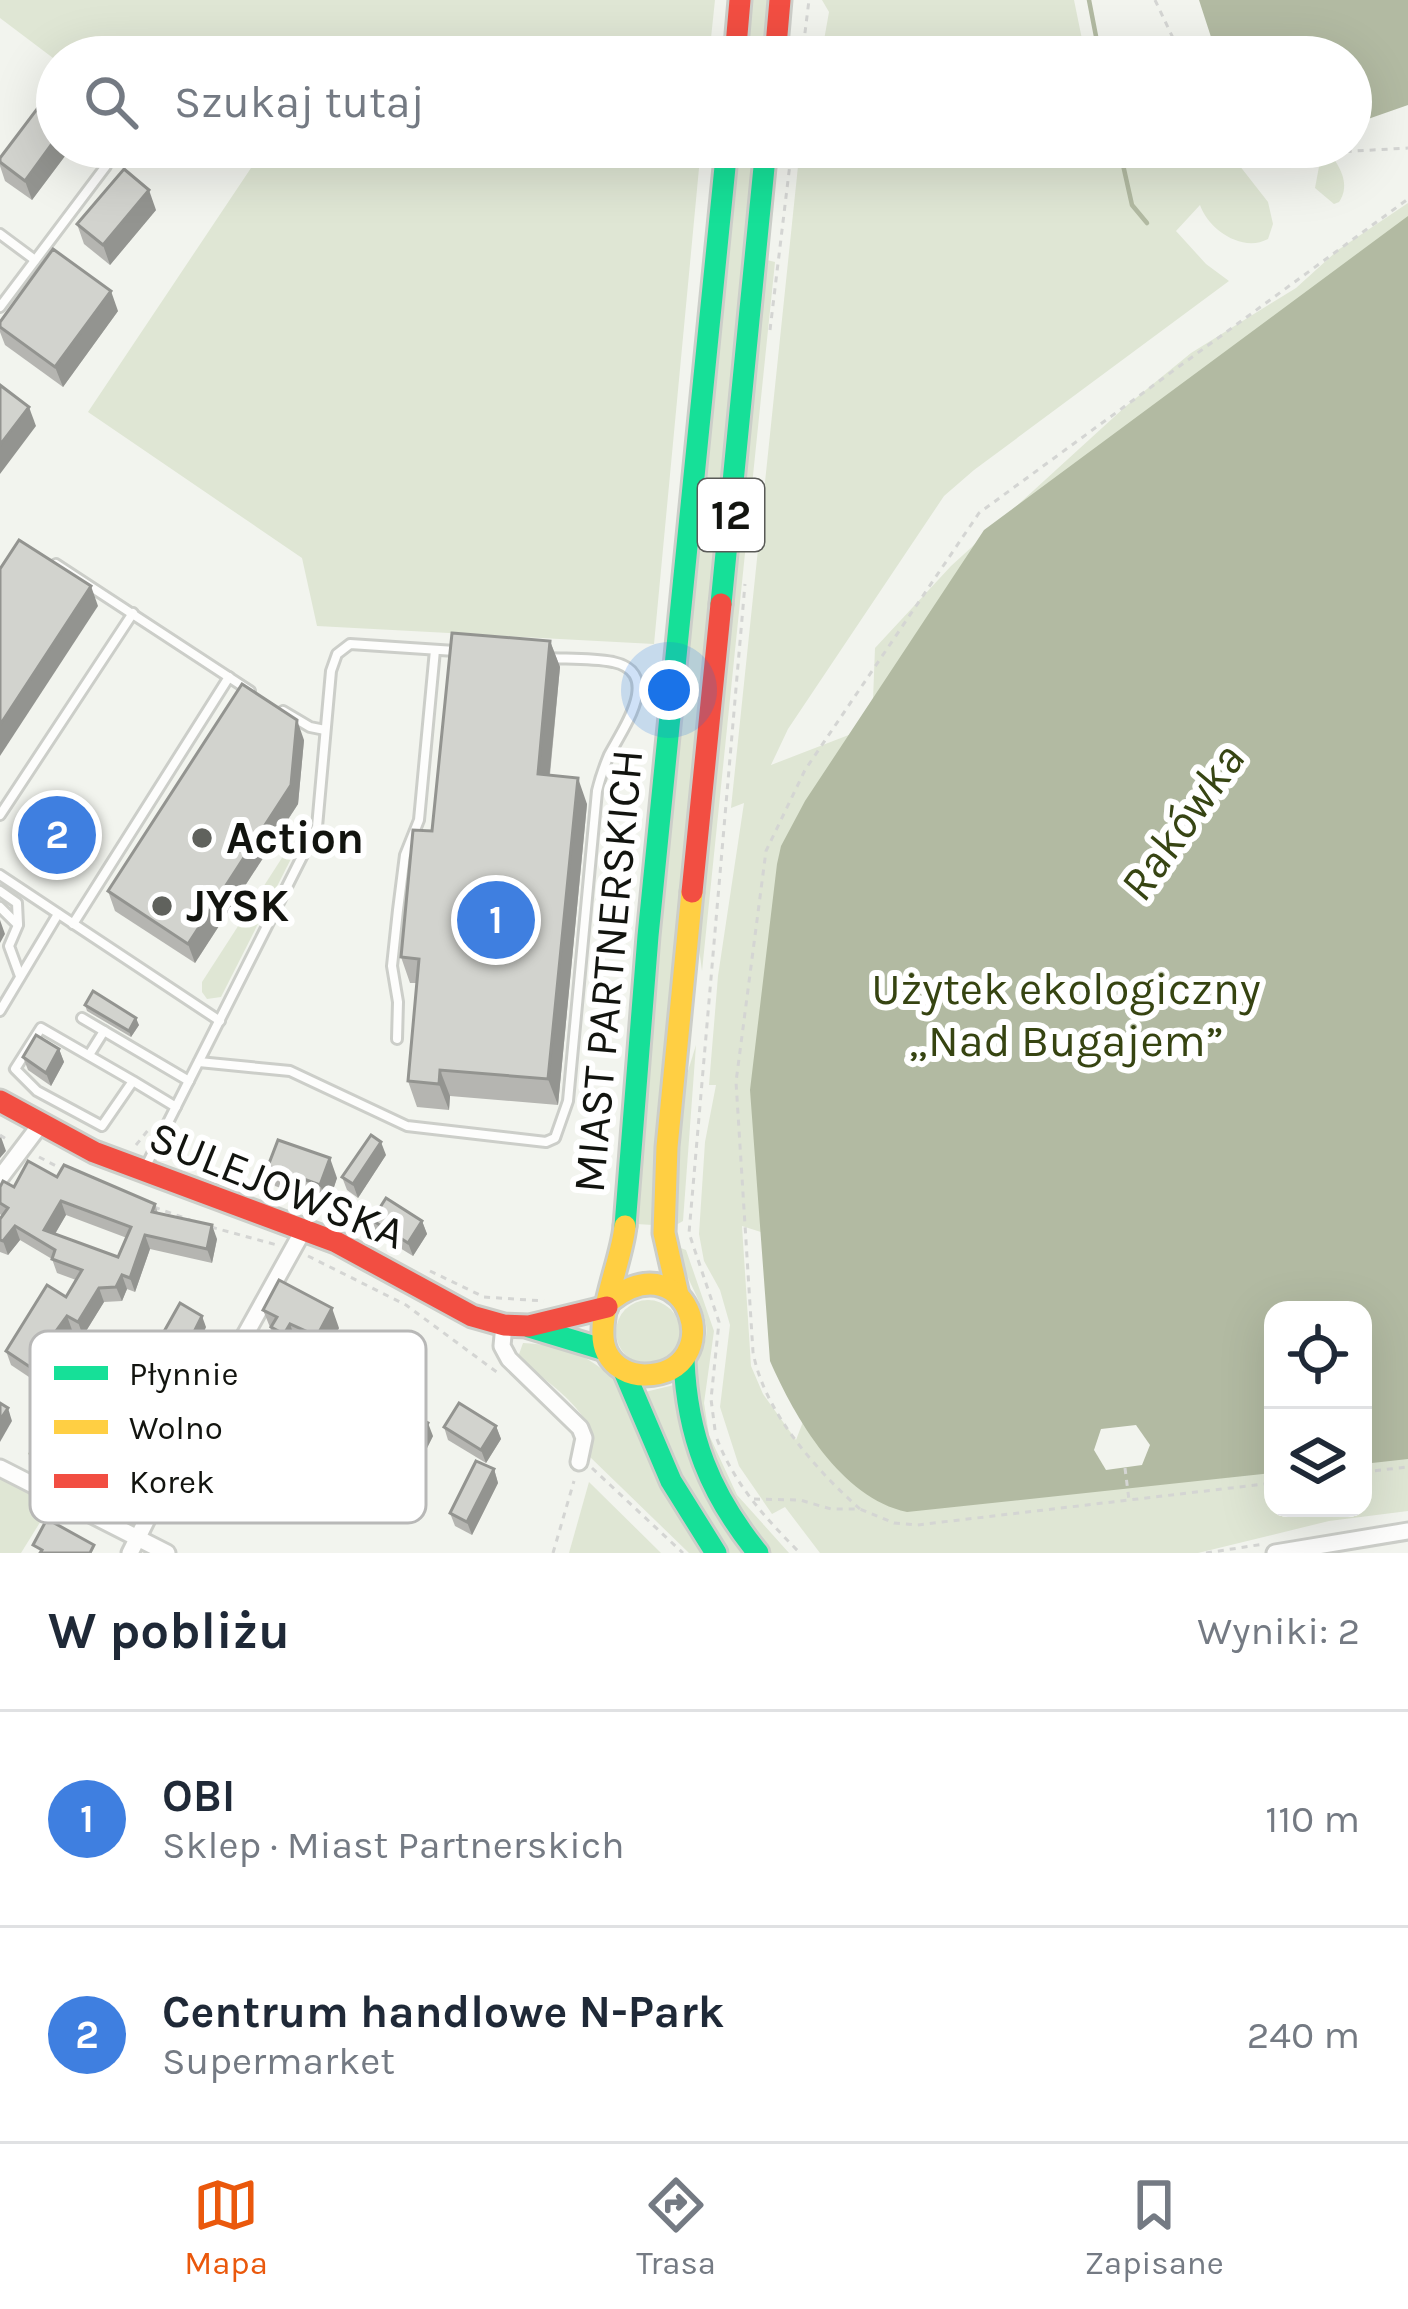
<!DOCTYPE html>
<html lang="pl">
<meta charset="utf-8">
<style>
body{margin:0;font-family:Karla,sans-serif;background:#f6f6f7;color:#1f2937}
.controls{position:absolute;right:36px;bottom:36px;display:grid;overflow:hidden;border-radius:24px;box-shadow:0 12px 48px #0002}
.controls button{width:108px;height:108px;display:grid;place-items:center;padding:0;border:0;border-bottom:3px solid #e0e1e3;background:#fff;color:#1f2937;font:60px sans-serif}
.you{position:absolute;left:669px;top:690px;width:42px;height:42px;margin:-30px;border:9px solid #fff;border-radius:50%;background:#1a73e8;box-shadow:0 0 0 18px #1a73e833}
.badge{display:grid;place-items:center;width:78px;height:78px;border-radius:50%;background:#ea580c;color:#fff;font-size:39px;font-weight:700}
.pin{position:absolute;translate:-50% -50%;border:6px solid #fff;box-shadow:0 3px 12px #0006}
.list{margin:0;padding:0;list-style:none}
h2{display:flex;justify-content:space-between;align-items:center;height:156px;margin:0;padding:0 48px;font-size:51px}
h2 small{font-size:39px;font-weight:400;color:#747a83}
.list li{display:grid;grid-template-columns:78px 1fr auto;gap:36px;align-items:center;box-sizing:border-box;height:216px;padding:0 48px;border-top:3px solid #e0e1e3}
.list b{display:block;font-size:45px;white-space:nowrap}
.list p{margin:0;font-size:39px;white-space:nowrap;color:#747a83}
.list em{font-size:39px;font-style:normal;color:#747a83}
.icon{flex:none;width:66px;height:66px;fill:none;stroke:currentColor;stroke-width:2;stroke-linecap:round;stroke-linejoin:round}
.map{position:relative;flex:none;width:1408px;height:1553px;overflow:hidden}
.search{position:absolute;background:#fff;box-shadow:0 12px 48px #0002;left:36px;right:36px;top:36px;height:132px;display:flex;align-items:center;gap:30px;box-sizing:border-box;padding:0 42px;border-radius:66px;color:#747a83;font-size:45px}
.sheet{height:588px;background:#fff}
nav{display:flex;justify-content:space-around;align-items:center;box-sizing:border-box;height:168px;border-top:3px solid #e0e1e3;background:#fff;font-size:33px;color:#747a83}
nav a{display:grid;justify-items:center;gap:6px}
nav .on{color:#ea580c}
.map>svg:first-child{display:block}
.green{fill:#dfe6d4;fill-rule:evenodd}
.water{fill:#b2baa2}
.pier{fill:#f2f4ee}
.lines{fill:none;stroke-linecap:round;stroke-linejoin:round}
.stream{stroke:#b2baa2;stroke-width:4.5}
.lane-casing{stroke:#cccec9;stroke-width:14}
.street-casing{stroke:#cccec9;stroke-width:21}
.fast-casing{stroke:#cccec9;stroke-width:27}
.slow-casing{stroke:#cccec9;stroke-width:27}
.jam-casing{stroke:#cccec9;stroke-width:27}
.path{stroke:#d4d5d3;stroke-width:3;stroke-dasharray:6 6;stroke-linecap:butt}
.lane{stroke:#fdfdfc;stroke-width:8}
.street{stroke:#fdfdfc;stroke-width:15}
.fast{stroke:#16e098;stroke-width:21}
.slow{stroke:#ffcf43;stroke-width:21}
.jam{stroke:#f24e42;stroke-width:21}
.wall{fill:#b5b5b1;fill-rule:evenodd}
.shaded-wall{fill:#939490}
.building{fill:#d2d3ce;stroke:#939490;stroke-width:3;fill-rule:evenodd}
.poi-dot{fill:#60625d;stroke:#fff;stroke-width:4.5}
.labels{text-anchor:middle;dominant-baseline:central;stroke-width:12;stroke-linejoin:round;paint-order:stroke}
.shield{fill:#fff;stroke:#595a57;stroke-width:3}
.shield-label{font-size:42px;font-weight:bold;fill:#12140f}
.poi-label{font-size:45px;font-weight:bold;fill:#12140f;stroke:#fff;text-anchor:start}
.street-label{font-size:45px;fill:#12140f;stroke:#fff}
.park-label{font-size:45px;fill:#364411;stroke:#fff}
.water-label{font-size:48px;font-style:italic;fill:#374513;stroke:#fff}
.key{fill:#fff;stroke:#b8b8b7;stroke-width:3}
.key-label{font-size:33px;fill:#12140f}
</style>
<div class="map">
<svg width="1408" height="1553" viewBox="0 0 1408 1553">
<rect width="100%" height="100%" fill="#f2f4ee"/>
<g class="green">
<polygon points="0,0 715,0 709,57 140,57 121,42 109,57 57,57 57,61 0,18"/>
<polygon points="752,0 770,0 764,57 747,57"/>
<polygon points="822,0 1074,0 1085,54 1092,57 821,57 829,12"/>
<polygon points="255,147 701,147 654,644 317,626 302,558 88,412 261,153"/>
<polygon points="739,147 756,147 653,1225 636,1224 653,1002"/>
<path d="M 800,147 L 1225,147 L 1268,202 L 1273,224 L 1268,239 C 1242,253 1208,229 1200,205 L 1176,231 L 1206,264 L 1229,281 L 974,470 L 944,496 L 788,729 L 771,765 L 872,726 L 875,648 L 951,566 L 1125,407 L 1191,353 L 1296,288 L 1338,250 L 1408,203 L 1408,1511 L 1329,1521 L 1198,1553 L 820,1553 L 785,1507 L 772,1514 L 739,1466 L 720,1407 L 730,1325 L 720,1290 L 704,1261 L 699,1234 L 705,1142 L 716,1085 L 709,1085 L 718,976 L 744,803 L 731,808 ZM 742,1226 L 812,1248 L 822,1372 L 796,1440 L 763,1394 L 751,1366 ZM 1273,1310 L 1363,1310 L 1363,1508 L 1273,1508 Z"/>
<path d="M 1321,156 L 1333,158 C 1343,171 1349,188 1339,202 L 1334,204 L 1315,188 Z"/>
<polygon points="767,260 775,262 702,971 698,941"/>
<polygon points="307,819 298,845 221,997 207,999 202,992 202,982"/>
<polygon points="696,1045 683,1221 676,1225 683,1087"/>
<path d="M 678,1247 L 686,1250 L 714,1331 L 704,1403 L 709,1435 L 737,1495 L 789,1553 L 771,1553 C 726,1505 687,1438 696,1369 C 698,1353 709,1341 706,1325 C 702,1298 683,1277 678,1247 Z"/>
<circle cx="648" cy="1332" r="32"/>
<path d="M 523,1343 C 566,1345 596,1357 623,1390 L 667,1497 L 704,1553 L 689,1553 L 588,1455 C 607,1417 542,1380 518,1357 Z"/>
<path d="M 674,1385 C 678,1458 709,1493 746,1553 L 729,1553 L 686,1490 L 645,1392 Z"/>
<polygon points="0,1477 52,1503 21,1553 0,1553"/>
<polygon points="589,1482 661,1553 569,1553"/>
</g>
<g class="water">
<polygon points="1199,0 1408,0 1408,105 1368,119 1351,120 1351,57 1225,57 1211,37"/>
<path d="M 1408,216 L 1408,1459 L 1363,1464 L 1363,1310 L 1273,1310 L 1273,1473 L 907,1512 C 841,1498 795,1418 770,1361 L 750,1090 L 777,864 L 781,846 L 805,801 L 984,530 Z"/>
<polygon points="84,1352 184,1407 129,1509 28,1454"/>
</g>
<polygon class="pier" points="1136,1425 1150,1445 1142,1465 1106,1470 1094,1450 1101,1429"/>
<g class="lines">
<g class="stream">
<polyline points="1089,0 1100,57"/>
<polyline points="1119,147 1132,205 1147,223"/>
</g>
<g class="lane-casing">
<g id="lane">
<polyline points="0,234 35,260"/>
<polyline points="0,307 106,166"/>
<polyline points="56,564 250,691"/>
<polyline points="283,711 310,727 325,730"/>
<polyline points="0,815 133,613"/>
<polyline points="0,875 220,1021"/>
<polyline points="0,891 17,903 18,924"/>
<polyline points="0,907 18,925 9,946 20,976"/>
<polyline points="73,924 229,677"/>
<polyline points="0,1011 58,914"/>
<polyline points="82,1018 189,1081"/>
<polyline points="397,1039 398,1002 392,966 398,910 405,855 419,820 435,650"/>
<polyline points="89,1055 104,1031"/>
<path d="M 199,1062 L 290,1071 L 407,1126 L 546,1142 L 555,1138 L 568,1101 L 597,791 C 600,778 604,767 609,755 C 622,730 664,673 613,662 C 592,658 569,659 547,658"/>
<polyline points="133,1081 41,1028 15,1069 37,1091 102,1126 133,1081 176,1107"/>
<polyline points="144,1170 317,827 331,671 337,654 350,644 455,651"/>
</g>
</g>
<g class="street-casing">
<g id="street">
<polyline points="0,1178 40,1125"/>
<polyline points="504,1325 502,1346 509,1359 580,1428 584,1438 579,1462"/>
<polyline points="0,1468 167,1553"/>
<polyline points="130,1553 184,1445 304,1229"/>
<polyline points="1275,1553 1408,1531"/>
</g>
</g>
<g class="fast-casing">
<g id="fast">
<polyline points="721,604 766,147"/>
<polyline points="625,1226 648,936 727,147"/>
<polyline points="529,1327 605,1350"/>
<path d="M 684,1360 C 687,1436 710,1494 758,1553"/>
<polyline points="624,1371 671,1481 716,1553"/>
</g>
</g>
<g class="slow-casing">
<g id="slow">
<polyline points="678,1295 664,1233 667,1147 692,892"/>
<path d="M 611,1300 C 690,1239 730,1373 645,1375 C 629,1375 614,1367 607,1353 C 592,1324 622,1262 625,1226"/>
</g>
</g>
<g class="jam-casing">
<g id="jam">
<polyline points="735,57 740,0"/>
<polyline points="775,57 780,0"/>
<polyline points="692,892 721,604"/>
<polyline points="0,1101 94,1152 336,1242 472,1316 504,1325 529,1326 607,1307"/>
</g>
</g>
<g class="path">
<polyline points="1155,0 1182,57"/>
<polyline points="802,57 809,0"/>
<polyline points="1298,147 1337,152 1408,148"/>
<polyline points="770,330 792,147"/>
<polyline points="0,1135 9,1141"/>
<polyline points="136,1145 149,1129"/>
<polyline points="39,1157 62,1169"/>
<polyline points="154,1207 190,1220"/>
<polyline points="211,1227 277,1245"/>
<polyline points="308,1256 406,1305 498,1373"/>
<polyline points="430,1271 484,1297 544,1301"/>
<polyline points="715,1430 711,1399 719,1322 689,1233 745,584"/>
<path d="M 717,1439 C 735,1485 766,1519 800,1553"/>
<polyline points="592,1468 683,1553"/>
<polyline points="1125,1468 1129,1500"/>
<polyline points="1363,1472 1408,1467"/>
<polyline points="754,1499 800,1500 831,1509 860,1509 894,1523 917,1525 1273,1483"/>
<path d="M 860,1509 C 816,1470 764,1412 753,1352 L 736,1082 L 766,851 L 805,770 L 979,513 L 1408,199"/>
<polyline points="553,1553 574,1481"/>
<polyline points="1206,1553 1264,1544"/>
</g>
<use href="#lane" class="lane"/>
<use href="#street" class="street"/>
<use href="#fast" class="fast"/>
<use href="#slow" class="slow"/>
<use href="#jam" class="jam"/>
</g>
<g class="wall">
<polygon points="71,148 32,200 5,181 0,166 0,158"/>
<polygon points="156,210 110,265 84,244 77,224"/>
<polygon points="118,311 63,387 5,345 0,332 0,322"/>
<polygon points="550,641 560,667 550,775 587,804 558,1105 450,1096 449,1110 417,1107 408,1081 417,983 410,983 401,957 432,831"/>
<polygon points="304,740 298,804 195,963 115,911 108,891"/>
<polygon points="85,1005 139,1025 131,1037 87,1011"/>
<polygon points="59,1049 64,1062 51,1086 28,1070 23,1057"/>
<polygon points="386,1155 358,1198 347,1190 342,1177"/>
<polygon points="268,1166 337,1178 328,1205 275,1186"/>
<path d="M 57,1177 L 155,1204 L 158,1213 L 217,1239 L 212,1263 L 150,1249 L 135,1292 L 127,1289 L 122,1301 L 104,1302 L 83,1336 L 72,1330 L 35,1381 L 11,1365 L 6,1351 L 66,1297 L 76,1280 L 57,1273 L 52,1259 L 20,1240 L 8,1255 L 0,1252 L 0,1219 L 2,1216 L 0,1214 L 0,1187 L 14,1187 ZM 66,1215 L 127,1238 L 118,1257 L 55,1234 Z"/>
<polygon points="372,1220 422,1221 427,1234 413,1256 377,1234"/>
<polygon points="263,1310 339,1328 324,1356 297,1344 291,1354 278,1347"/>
<polygon points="206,1327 186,1369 161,1355 157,1344"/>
<polygon points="381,1340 386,1354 374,1376 356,1367 351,1354"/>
<polygon points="282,1415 306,1422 311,1436 297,1459 334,1479 310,1522 282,1507 278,1494 292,1469 253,1446 239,1471 243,1482 232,1501 224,1497 221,1503 199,1491 194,1478 215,1440 213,1434"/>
<polygon points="334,1423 363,1430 355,1445 339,1436"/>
<polygon points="496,1426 501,1439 486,1463 448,1440 444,1427"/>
<polygon points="394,1428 433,1436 424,1454 399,1441"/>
<polygon points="494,1469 498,1483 472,1535 455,1526 450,1513"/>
</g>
<g class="shaded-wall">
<polygon points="57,137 57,147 71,148 32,200 25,181"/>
<polygon points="149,190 156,210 110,265 103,245"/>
<polygon points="111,291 118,311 63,387 55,367"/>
<polygon points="29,407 36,426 0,474 0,445"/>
<polygon points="91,586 98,606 0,756 0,725"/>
<polygon points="550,641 560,667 547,800 538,774"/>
<polygon points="297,720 304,740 298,804 195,963 188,944"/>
<polygon points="578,778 587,804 558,1105 548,1079"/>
<polygon points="0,920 5,934 0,943"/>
<polygon points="136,1018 139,1025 131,1037 129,1031"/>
<polygon points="59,1049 64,1062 51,1086 46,1073"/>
<polygon points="440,1070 450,1096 449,1110 439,1084"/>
<polygon points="1,1137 6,1151 0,1158 0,1138"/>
<polygon points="381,1142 386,1155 358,1198 353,1184"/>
<polygon points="330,1158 337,1178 328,1205 320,1185"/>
<polygon points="61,1201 66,1215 49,1244 44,1230"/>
<polygon points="422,1221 427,1234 413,1256 408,1243"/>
<polygon points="212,1225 217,1239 212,1263 207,1249"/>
<polygon points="15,1226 20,1240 8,1255 3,1241"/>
<polygon points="145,1235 150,1249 135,1292 130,1278"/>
<polygon points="122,1275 127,1289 122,1301 116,1287"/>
<polygon points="99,1288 104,1302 83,1336 78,1322"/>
<polygon points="332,1308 339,1328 324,1356 317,1336"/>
<polygon points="67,1316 72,1330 35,1381 30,1367"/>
<polygon points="202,1316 206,1327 186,1369 181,1358"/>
<polygon points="290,1324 297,1344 291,1354 284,1334"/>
<polygon points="381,1340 386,1354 374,1376 369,1363"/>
<polygon points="8,1408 12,1421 0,1442 0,1420"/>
<polygon points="359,1417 363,1430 355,1445 350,1432"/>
<polygon points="306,1422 311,1436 292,1469 287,1456"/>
<polygon points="428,1423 433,1436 424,1454 419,1441"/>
<polygon points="496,1426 501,1439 486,1463 481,1450"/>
<polygon points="248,1433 253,1446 239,1471 243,1482 232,1501 228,1488 230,1465"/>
<polygon points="329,1466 334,1479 310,1522 305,1509"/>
<polygon points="494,1469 498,1483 472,1535 467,1522"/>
<polygon points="219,1484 224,1497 221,1503 216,1490"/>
</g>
<g class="building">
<polygon points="37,109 57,124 57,137 25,181 0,162 0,158"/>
<polygon points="124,169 149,190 103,245 77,224"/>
<polygon points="53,249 111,291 55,367 0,327 0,322"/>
<polygon points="0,385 29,407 0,445"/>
<polygon points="19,540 91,586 0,725 0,569"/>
<polygon points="452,633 550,641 538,774 578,778 548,1079 440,1070 439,1084 408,1081 419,959 401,957 413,830 432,831"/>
<polygon points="242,684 297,720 291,785 188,944 108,891"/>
<polygon points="93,991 136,1018 129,1031 85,1005"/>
<polygon points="36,1035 59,1049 46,1073 23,1057"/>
<polygon points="371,1135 381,1142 353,1184 342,1177"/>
<polygon points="278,1140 330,1158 320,1185 268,1166"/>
<path d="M 28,1161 L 57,1177 L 64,1165 L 155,1204 L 152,1212 L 212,1225 L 207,1249 L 145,1235 L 130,1278 L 122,1275 L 116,1287 L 99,1288 L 78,1322 L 67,1316 L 30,1367 L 6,1351 L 47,1285 L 66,1297 L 82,1270 L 52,1259 L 55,1250 L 15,1226 L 3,1241 L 0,1240 L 0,1219 L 8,1208 L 0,1203 L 0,1187 L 3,1181 L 14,1187 ZM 61,1201 L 131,1227 L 118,1257 L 44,1230 Z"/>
<polygon points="386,1198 422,1221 408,1243 372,1220"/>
<polygon points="279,1280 332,1308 317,1336 290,1324 284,1334 271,1327 277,1317 263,1310"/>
<polygon points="180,1303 202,1316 181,1358 157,1344"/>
<polygon points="0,1403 8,1408 0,1420"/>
<polygon points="459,1403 496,1426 481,1450 444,1427"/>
<polygon points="404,1410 428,1423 419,1441 394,1428"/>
<polygon points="476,1461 494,1469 467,1522 450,1513"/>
<polygon points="47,1519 94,1545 90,1553 40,1553 42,1550 33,1545"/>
</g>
<g class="poi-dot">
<circle cx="202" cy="838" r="12"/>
<circle cx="162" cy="906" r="12"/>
</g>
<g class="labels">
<rect class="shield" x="698" y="479" width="66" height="72" rx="9"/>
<g class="shield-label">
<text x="731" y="515">12</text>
</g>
<g class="poi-label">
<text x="226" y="838">Action</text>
<text x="186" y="906">JYSK</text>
</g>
<g class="street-label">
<text transform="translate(608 971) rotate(-85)">MIAST PARTNERSKICH</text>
<text transform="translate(277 1185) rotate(22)">SULEJOWSKA</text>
</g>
<g class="park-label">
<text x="1066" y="989">Użytek ekologiczny<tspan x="1066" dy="52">„Nad Bugajem”</tspan></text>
</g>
<g class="water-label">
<text transform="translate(1182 822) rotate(-55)">Rakówka</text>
</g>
</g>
<rect x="30" y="1331" width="396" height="192" rx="18" class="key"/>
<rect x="54" y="1366" width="54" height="14" fill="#16e098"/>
<rect x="54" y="1420" width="54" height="14" fill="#ffcf43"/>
<rect x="54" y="1474" width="54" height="14" fill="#f24e42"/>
<g class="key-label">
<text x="129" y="1385">Płynnie</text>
<text x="129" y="1439">Wolno</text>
<text x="129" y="1493">Korek</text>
</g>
</svg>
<div class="controls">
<button><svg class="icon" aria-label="locate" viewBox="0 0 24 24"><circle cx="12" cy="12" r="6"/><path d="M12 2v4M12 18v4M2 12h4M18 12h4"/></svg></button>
<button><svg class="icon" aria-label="layers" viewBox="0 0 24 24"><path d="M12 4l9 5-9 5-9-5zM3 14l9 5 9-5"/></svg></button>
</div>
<div class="you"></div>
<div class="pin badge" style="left:496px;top:920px;background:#3f7fe0">1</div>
<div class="pin badge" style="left:57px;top:835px;background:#3f7fe0">2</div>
<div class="search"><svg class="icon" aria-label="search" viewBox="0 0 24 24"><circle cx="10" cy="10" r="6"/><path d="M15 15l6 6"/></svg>Szukaj tutaj</div>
</div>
<section class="sheet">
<h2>W pobliżu<small>Wyniki: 2</small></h2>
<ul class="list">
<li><span class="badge" style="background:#3f7fe0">1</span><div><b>OBI</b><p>Sklep · Miast Partnerskich</p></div><em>110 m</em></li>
<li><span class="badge" style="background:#3f7fe0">2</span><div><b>Centrum handlowe N-Park</b><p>Supermarket</p></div><em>240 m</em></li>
</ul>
</section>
<nav>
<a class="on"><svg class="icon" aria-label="map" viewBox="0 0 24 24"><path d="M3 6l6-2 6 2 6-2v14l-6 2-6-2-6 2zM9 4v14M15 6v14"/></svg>Mapa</a>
<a><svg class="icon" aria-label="directions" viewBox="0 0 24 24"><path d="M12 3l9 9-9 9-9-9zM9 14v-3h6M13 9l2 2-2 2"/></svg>Trasa</a>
<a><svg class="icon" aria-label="saved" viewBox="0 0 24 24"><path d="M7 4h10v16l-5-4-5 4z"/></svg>Zapisane</a>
</nav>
